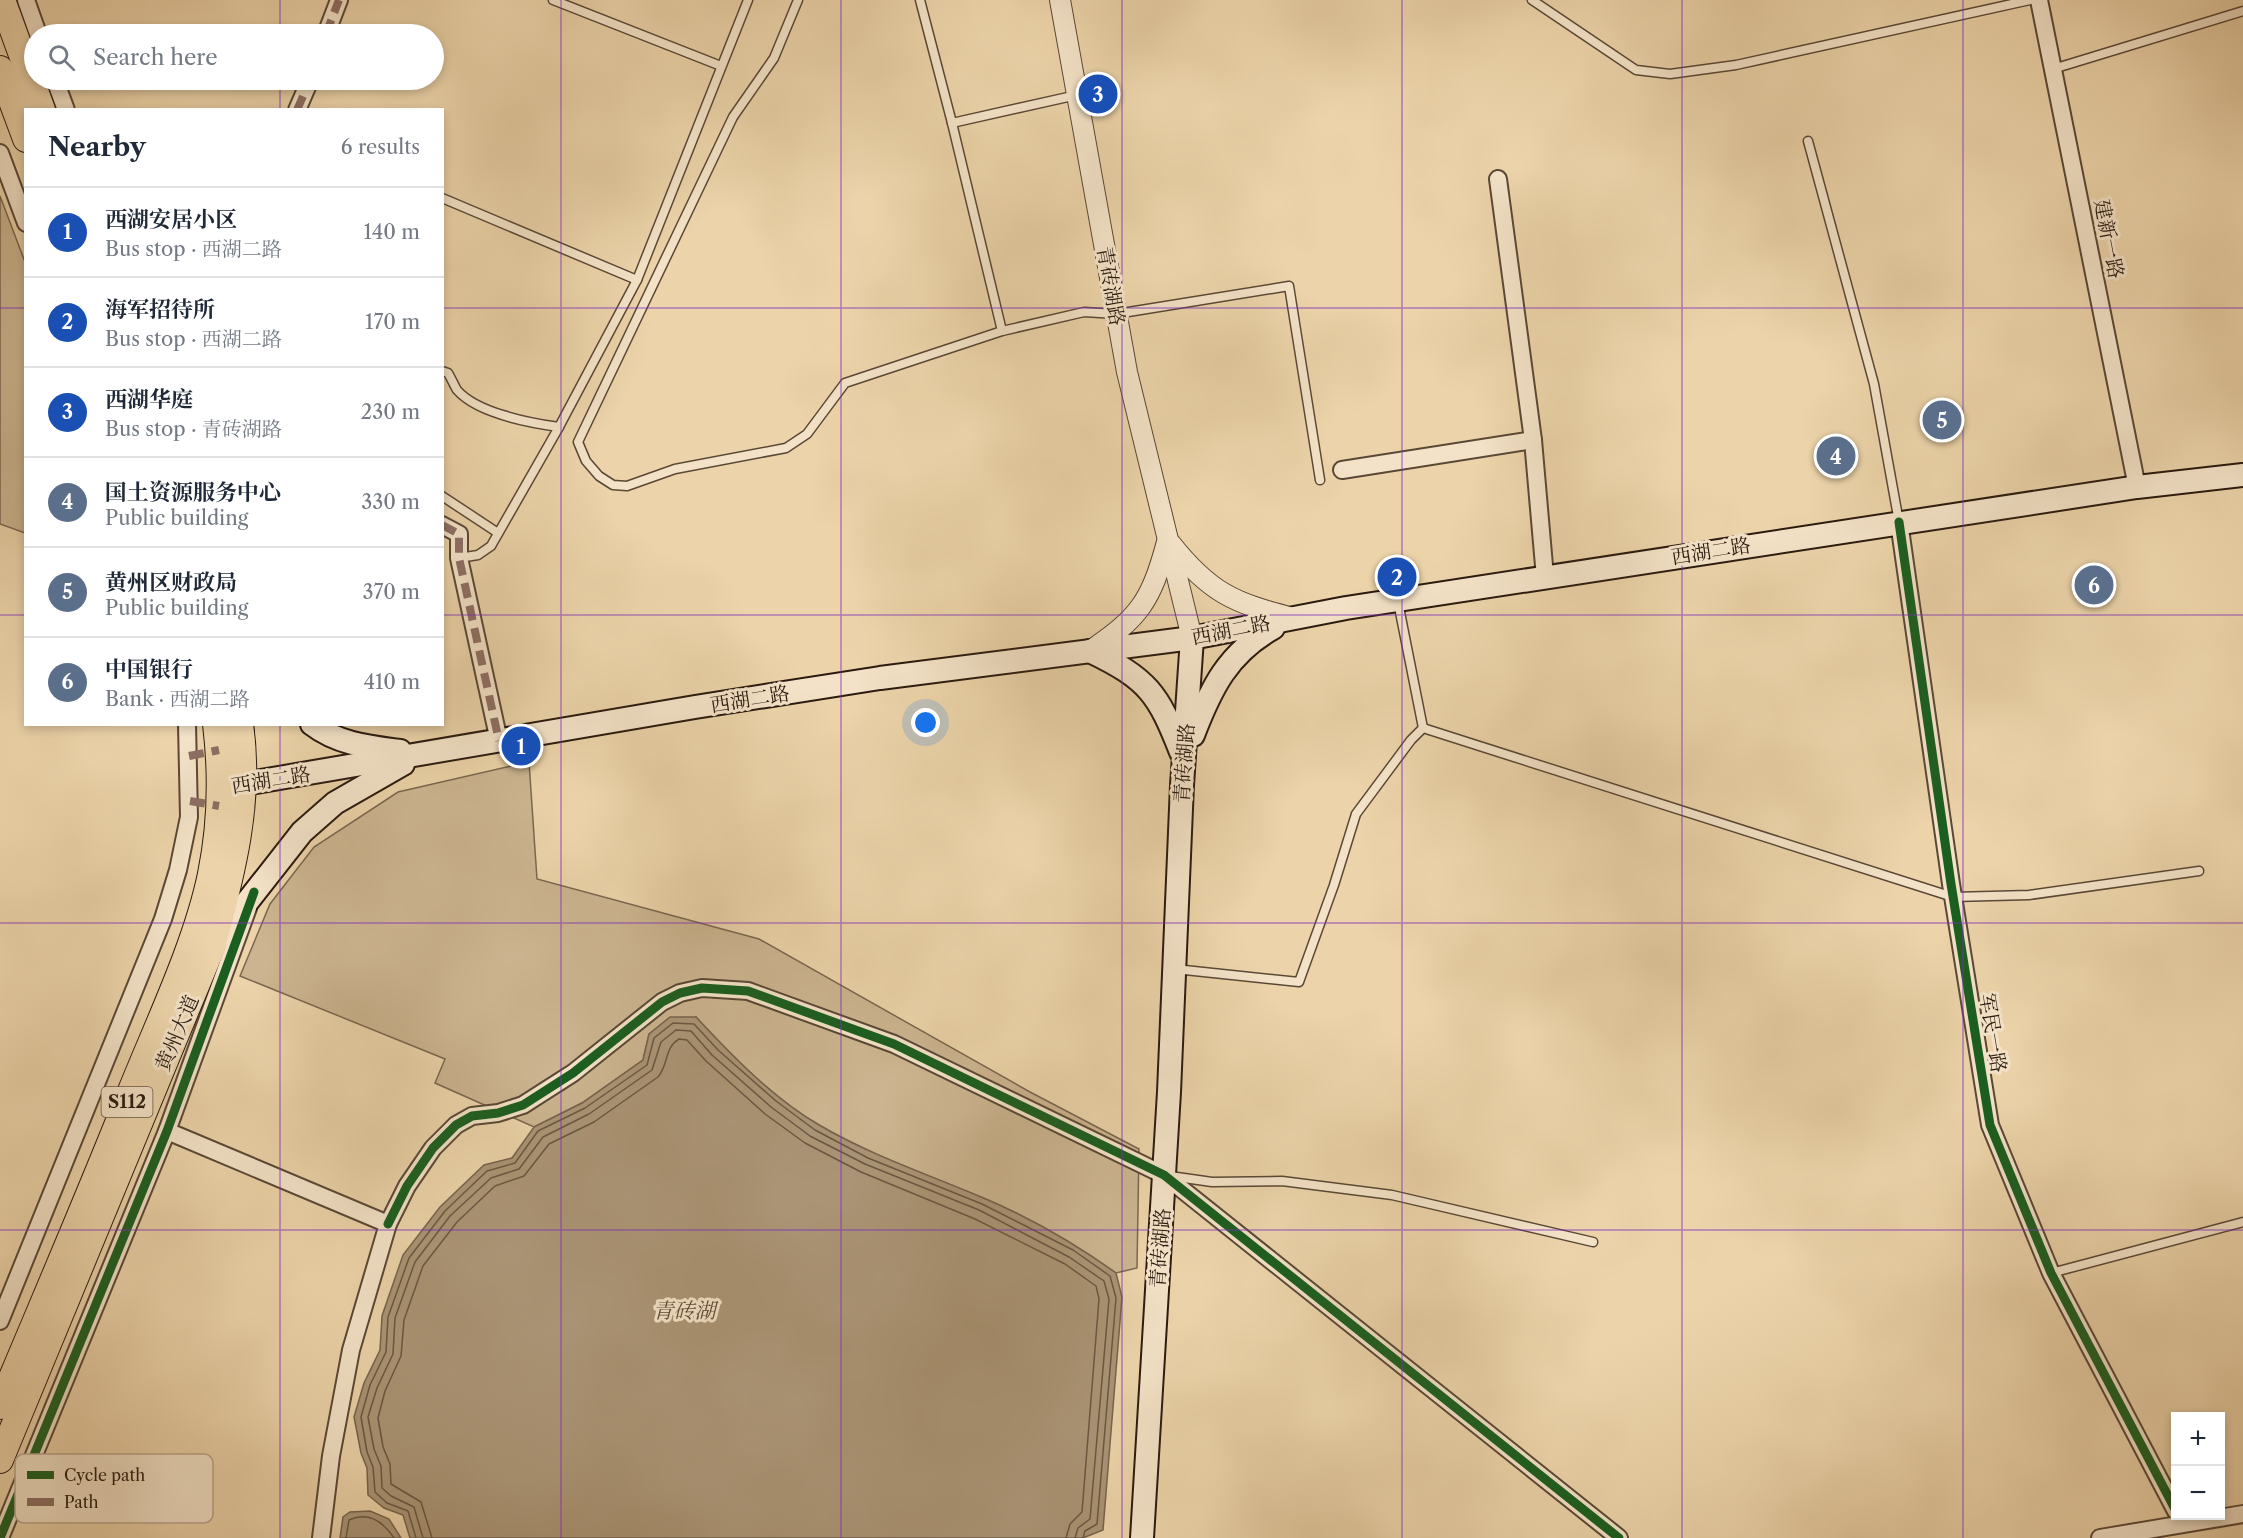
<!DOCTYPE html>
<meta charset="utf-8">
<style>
body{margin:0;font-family:"Libre Caslon Text","Noto Serif SC",serif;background:#f2f2f3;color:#1f2937}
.controls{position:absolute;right:18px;bottom:18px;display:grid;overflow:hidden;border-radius:0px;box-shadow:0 3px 9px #0003}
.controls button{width:54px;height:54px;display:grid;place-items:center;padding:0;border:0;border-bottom:2px solid #e0e1e3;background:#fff;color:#1f2937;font:30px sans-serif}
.you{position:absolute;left:926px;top:723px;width:21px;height:21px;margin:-15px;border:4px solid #fff;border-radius:50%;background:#1a73e8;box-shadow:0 0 0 9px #1a73e833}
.badge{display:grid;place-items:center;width:39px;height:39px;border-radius:50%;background:#ea580c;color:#fff;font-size:20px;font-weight:700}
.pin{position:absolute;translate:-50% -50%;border:3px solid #fff;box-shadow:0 2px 6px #0006}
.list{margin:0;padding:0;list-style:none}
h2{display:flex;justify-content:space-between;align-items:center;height:78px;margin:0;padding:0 24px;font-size:26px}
h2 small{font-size:20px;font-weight:400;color:#747a83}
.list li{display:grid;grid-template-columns:39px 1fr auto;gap:18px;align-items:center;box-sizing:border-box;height:90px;padding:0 24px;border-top:2px solid #e0e1e3}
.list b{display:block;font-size:22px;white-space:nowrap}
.list p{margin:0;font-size:20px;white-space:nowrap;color:#747a83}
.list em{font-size:20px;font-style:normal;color:#747a83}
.icon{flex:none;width:33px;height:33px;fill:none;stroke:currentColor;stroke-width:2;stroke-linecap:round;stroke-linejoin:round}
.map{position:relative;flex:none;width:2243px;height:1538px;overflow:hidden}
.search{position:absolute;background:#fff;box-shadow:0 3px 9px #0003;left:24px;top:24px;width:420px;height:66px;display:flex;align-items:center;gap:15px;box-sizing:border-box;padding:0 21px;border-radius:33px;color:#747a83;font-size:22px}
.panel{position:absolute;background:#fff;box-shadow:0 3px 9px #0003;left:24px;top:108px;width:420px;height:618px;border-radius:0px}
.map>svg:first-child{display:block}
.green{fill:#cbb48f;stroke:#7a674f;stroke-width:1.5}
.water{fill:#aa9475;stroke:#77634c;stroke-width:1.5}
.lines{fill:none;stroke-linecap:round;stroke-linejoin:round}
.shore{stroke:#6a5742;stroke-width:1.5}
.service-casing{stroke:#5a4836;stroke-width:11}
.minor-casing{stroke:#5a4836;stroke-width:20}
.tertiary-casing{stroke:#5a4836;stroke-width:22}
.secondary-casing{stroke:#2a1a0f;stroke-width:26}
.primary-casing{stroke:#2a1a0f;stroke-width:28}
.service{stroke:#f3e2c7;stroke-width:8}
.minor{stroke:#f3e2c7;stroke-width:16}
.tertiary{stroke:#f3e2c7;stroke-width:20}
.secondary{stroke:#f3e2c7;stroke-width:22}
.primary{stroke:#ecd3a9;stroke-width:26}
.quiet{stroke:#8d6e63;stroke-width:8;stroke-dasharray:15 8;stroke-linecap:butt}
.cycleway-casing{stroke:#f3e2c7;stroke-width:13}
.cycleway{stroke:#1b5e20;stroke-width:9}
.grid{fill:none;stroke:#7b2cbf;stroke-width:1.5;stroke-opacity:0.55}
.labels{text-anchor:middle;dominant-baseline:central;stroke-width:6;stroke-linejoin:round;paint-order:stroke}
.shield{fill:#f3e2c7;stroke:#665646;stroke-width:1.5}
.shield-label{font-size:18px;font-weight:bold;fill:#2a1a0f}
.street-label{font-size:20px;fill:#2a1a0f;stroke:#f3e2c7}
.water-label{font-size:21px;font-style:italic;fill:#5d4b38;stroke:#f3e2c7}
.key{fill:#f3e2c7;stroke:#b7a690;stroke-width:1.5}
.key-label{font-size:16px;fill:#2a1a0f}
</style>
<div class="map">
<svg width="2243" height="1538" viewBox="0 0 2243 1538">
<rect width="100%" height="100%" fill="#ecd3a9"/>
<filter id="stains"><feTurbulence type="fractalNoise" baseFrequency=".00333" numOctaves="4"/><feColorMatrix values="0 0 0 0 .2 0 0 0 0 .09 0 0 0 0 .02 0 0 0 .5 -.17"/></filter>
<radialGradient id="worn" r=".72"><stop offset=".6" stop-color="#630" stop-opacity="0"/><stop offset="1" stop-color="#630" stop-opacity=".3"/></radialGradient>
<g class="green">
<polygon points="0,196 25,262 25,533 0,524"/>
<path d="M 529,762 L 537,879 L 759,939 L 1030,1092 L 1139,1149 L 1137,1268 L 1116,1273 C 1074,1243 1029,1217 981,1197 C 927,1174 870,1155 819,1125 C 773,1098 732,1056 696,1017 L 649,1034 L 643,1060 L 582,1103 L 534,1127 L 435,1083 L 445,1059 L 240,976 L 270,904 L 314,847 L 398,792 Z"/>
</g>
<g class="water">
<path d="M 670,1017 L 696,1017 C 732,1056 773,1098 819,1125 C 870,1155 927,1174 981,1197 C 1029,1217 1074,1243 1116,1273 L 1122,1297 L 1103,1530 L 1083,1538 L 410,1538 L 403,1515 L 384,1508 L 368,1495 L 367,1468 L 361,1453 L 354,1417 L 364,1383 L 380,1350 L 382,1316 L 403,1255 L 440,1207 L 484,1165 L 512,1158 L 534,1127 L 582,1103 L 643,1060 L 649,1034 Z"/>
<polygon points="370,1511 389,1519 401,1538 340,1538 343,1517 350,1512"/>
</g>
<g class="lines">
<g class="shore">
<path d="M 346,1538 L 349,1520 C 369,1511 384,1523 394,1538"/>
<polyline points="416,1538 408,1511 387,1503 375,1492 373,1467 367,1452 361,1417 370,1385 386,1352 388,1317 409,1258 445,1211 487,1171 515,1163 538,1131 585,1108 647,1065 654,1038 673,1023 694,1024 718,1050 776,1101 815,1130 868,1158 982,1204 1073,1250 1110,1276 1116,1298 1097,1524 1085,1531 1083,1538"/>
<polyline points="423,1538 414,1507 391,1496 382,1488 381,1466 374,1449 368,1417 377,1388 393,1354 395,1318 415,1262 450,1216 491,1178 519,1169 543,1137 589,1114 652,1070 661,1042 676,1030 691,1031 712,1055 771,1107 810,1136 865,1164 979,1210 1069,1257 1104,1281 1109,1299 1090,1519 1078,1528 1075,1538"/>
<path d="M 432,1538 L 421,1502 L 391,1484 L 390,1464 L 383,1447 L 378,1418 L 385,1391 L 401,1356 L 404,1320 L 423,1266 L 457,1222 L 495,1186 L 524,1176 L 549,1144 L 594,1122 L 658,1077 C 669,1064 664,1048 679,1039 L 687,1040 L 706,1061 L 765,1114 L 805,1143 L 861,1172 L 975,1219 L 1065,1264 L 1096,1286 L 1099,1299 L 1082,1512 L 1070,1524 L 1066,1538"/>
</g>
<g class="service-casing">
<g id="service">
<polyline points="553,0 721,66"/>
<polyline points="798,0 774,58 733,117 578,442 586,461 599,476 613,485 627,486 675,469 786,448 807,434 845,383 1002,331 1084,312 1116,314 1289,286 1320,480"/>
<polyline points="920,0 952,123 1077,95"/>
<polyline points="1532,0 1636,70 1670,74 1736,65 2030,0"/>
<polyline points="2053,69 2243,11"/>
<polyline points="952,123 1002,331"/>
<polyline points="1808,141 1874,384 1899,522"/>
<polyline points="442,198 637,280"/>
<path d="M 442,371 L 448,373 C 451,378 454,385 457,390 C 477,413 530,423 559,427"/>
<polyline points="442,496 498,533"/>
<polyline points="459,558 478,555 491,546 559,427 637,280 748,0"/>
<polyline points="1398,602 1423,728"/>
<polyline points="1175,969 1299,982 1334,885 1356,814 1411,740 1423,728 1953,897 2029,895 2199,871"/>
<polyline points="1170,1176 1212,1182 1282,1181 1392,1195 1593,1242"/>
<polyline points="2051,1273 2243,1222"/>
</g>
</g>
<g class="minor-casing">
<g id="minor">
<polyline points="26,0 38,34"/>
<polyline points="2039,0 2137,487"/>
<polyline points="326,34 339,0"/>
<polyline points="55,80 66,110"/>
<polyline points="297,110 310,80"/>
<polyline points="0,153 26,223"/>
<polyline points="1498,179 1533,440 1545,577"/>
<polyline points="1342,470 1533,440"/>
<polyline points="1899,522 1951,884 1990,1125 2051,1273 2176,1511"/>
<polyline points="442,525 459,534 459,558 499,741"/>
<polyline points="167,1131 388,1224 351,1350 331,1456 321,1538"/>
<polyline points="388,1224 407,1186 433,1148 456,1125 472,1116 498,1113 523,1105 573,1073 662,1002 680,993 702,988 748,991 894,1044 1164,1175 1619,1538"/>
<polyline points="0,1321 163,919 178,870 189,817 187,724"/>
<polyline points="0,1538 167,1131 248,908"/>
<polyline points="2100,1538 2243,1514"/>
</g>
</g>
<g class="tertiary-casing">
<g id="tertiary">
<polyline points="1060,0 1127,372 1192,638"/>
<path d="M 1171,544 C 1210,593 1234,603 1293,618"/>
<path d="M 1090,651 C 1140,617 1151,601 1167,542"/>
</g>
</g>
<g class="secondary-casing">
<g id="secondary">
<path d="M 1090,651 C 1148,679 1158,693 1181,752"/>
<path d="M 312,724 C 338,744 369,747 400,751"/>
<path d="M 1193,735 C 1211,688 1228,653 1273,628"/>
<polyline points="226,787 695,707 880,678 1192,638 1346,608 2137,487 2243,475"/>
<polyline points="215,943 302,832 335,803 403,764"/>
<polyline points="1142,1538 1169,1092 1182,785 1192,638"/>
</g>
</g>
<g class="primary-casing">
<g id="primary">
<polyline points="2,0 42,110"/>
<polyline points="0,69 26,139"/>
<path d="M 0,1406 C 44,1301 89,1197 131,1091 C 158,1024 197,943 211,874 C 221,825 222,774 216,724"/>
<path d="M 0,1460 L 212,947 C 232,873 251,801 240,724"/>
</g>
</g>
<use href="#service" class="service"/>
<use href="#minor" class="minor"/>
<use href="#tertiary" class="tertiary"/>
<use href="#secondary" class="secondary"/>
<use href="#primary" class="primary"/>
<g class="quiet">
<polyline points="326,34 339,0"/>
<polyline points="297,110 310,80"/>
<polyline points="442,525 459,534 459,558 499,741"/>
<polyline points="189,756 219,750"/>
<polyline points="190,801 219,806"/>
</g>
<g class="cycleway-casing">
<g id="cycleway">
<polyline points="1899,522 1951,884 1990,1125 2051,1273 2176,1511"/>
<polyline points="388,1224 407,1186 433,1148 456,1125 472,1116 498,1113 523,1105 573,1073 662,1002 680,993 702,988 748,991 894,1044 1164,1175 1619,1538"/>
<polyline points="0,1538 167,1131 254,892"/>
</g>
</g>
<use href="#cycleway" class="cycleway"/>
</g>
<path class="grid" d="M 280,0 L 280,34M 561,0 L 561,1538M 841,0 L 841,1538M 1122,0 L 1122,1538M 1402,0 L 1402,1538M 1682,0 L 1682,1538M 1963,0 L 1963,1538M 280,80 L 280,110M 0,308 L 26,308M 442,308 L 2243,308M 0,615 L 26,615M 442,615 L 2243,615M 280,724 L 280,1538M 0,923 L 2243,923M 0,1230 L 2243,1230"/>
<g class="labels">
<rect class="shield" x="101.5" y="1087" width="51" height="30" rx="4.5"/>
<g class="shield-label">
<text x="127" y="1102">S112</text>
</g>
<g class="street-label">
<text transform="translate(2109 239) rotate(79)">建新一路</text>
<text transform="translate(1111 286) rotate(80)">青砖湖路</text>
<text transform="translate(1711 551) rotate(-9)">西湖二路</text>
<text transform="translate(1231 630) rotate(-11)">西湖二路</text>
<text transform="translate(750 699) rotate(-9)">西湖二路</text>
<text transform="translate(1184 763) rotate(-86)">青砖湖路</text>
<text transform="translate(271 780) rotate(-9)">西湖二路</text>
<text transform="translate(177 1033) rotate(-67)">黄州大道</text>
<text transform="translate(1993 1033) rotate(81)">军民一路</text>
<text transform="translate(1160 1248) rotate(-86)">青砖湖路</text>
</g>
<g class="water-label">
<text x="684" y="1310">青砖湖</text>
</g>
</g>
<rect x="15" y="1454" width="198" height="69" rx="9" class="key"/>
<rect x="27" y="1471" width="27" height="8" fill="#1b5e20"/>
<rect x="27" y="1498" width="27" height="8" fill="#8d6e63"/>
<g class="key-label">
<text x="64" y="1481">Cycle path</text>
<text x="64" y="1508">Path</text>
</g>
<rect width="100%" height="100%" filter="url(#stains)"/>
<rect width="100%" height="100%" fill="url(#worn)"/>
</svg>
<div class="controls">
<button>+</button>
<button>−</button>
</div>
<div class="you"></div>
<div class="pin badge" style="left:521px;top:746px;background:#1a4fb4">1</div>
<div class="pin badge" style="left:1397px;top:577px;background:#1a4fb4">2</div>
<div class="pin badge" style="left:1098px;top:94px;background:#1a4fb4">3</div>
<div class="pin badge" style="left:1836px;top:456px;background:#5c6f8a">4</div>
<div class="pin badge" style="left:1942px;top:420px;background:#5c6f8a">5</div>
<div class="pin badge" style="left:2094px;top:585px;background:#5c6f8a">6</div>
<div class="search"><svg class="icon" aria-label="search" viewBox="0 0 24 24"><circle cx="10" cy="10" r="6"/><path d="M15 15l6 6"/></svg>Search here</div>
<section class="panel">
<h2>Nearby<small>6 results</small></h2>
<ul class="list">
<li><span class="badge" style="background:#1a4fb4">1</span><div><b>西湖安居小区</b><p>Bus stop · 西湖二路</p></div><em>140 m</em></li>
<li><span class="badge" style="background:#1a4fb4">2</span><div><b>海军招待所</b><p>Bus stop · 西湖二路</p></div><em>170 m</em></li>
<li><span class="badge" style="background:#1a4fb4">3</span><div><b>西湖华庭</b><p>Bus stop · 青砖湖路</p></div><em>230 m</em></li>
<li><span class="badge" style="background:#5c6f8a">4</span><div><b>国土资源服务中心</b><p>Public building</p></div><em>330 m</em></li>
<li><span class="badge" style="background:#5c6f8a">5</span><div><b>黄州区财政局</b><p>Public building</p></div><em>370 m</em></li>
<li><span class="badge" style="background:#5c6f8a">6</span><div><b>中国银行</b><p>Bank · 西湖二路</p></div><em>410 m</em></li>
</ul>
</section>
</div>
